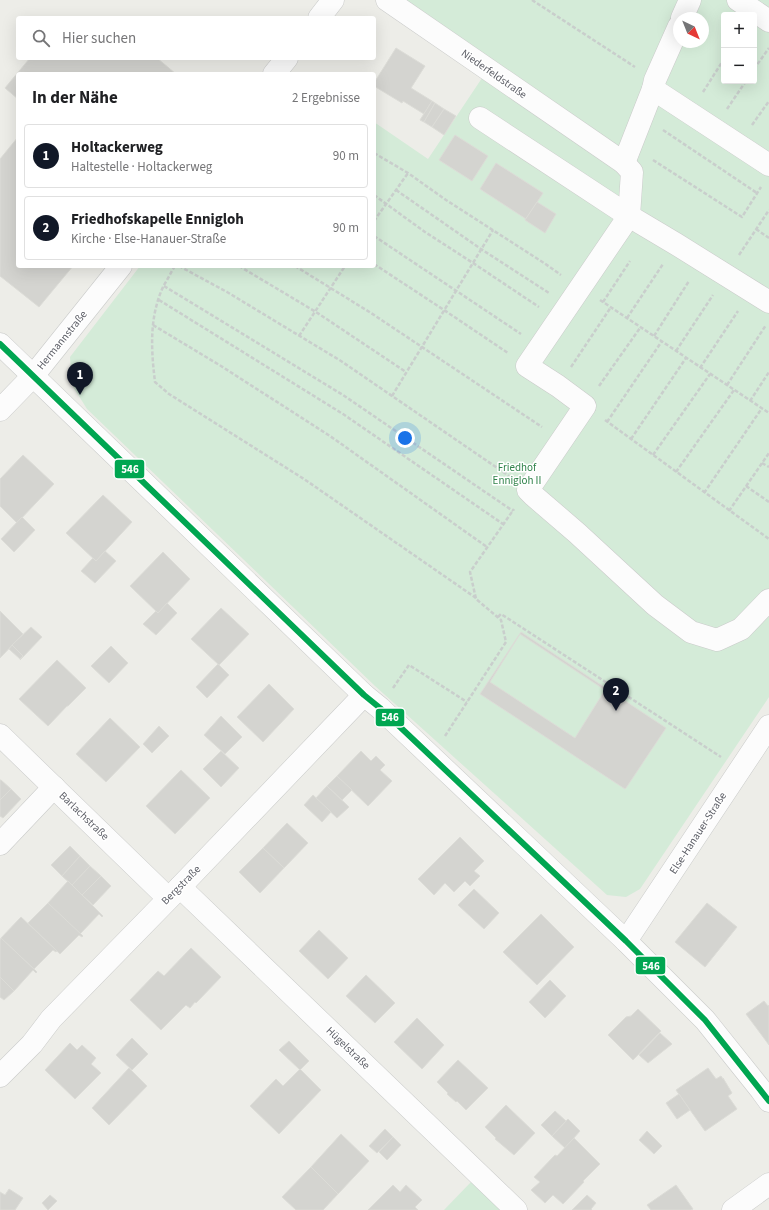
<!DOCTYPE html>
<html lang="de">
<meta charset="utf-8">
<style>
body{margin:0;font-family:"Source Sans 3",sans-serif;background:#f2f2f2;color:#202124}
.controls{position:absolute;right:12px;top:12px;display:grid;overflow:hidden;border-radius:4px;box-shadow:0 4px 16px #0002}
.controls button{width:36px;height:36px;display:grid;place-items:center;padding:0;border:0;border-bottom:1px solid #e0e0e0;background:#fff;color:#202124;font:20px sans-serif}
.compass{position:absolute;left:673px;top:12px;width:36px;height:36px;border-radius:50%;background:#fff;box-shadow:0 4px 16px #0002;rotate:137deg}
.you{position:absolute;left:405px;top:438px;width:14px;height:14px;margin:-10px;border:3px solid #fff;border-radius:50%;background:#1a73e8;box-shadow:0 0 0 6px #1a73e833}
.badge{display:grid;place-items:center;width:26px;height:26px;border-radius:50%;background:#111827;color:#fff;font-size:13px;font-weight:700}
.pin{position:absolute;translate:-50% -33px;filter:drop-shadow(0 1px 2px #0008)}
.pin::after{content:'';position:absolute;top:21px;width:14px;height:12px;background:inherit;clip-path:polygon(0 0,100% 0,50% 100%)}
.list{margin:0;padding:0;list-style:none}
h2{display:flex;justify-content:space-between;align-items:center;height:52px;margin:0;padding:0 16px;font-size:17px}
h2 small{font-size:13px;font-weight:400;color:#757577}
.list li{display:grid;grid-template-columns:26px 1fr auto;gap:12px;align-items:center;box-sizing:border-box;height:64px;margin:0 8px 8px;padding:0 8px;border:1px solid #e0e0e0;border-radius:4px}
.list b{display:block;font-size:15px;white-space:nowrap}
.list p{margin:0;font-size:13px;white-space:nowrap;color:#757577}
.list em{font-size:13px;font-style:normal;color:#757577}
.icon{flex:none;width:22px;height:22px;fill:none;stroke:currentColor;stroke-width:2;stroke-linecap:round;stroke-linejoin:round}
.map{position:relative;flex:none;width:769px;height:1210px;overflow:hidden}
.search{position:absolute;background:#fff;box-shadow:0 4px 16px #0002;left:16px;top:16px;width:360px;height:44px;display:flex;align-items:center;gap:10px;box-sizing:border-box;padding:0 14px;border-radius:4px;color:#757577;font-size:15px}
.panel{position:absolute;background:#fff;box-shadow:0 4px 16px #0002;left:16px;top:72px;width:360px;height:196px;border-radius:4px}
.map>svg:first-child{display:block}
.green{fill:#d4ebd8;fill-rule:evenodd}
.building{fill:#d4d4d0;stroke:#dcdcd7;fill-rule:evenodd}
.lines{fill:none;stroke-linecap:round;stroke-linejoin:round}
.minor-casing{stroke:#cacbca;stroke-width:23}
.path{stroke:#c9cecc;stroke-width:2.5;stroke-dasharray:4 2;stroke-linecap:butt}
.minor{stroke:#fcfcfc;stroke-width:22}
.bus-1-casing{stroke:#fff;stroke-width:9}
.bus-1{stroke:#00a651;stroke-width:6}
.labels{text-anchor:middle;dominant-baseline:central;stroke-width:3;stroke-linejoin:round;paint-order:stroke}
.street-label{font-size:11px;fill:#5c5e66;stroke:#fff}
.park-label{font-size:11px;fill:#2f824a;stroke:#fff}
.line-badge{stroke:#fff;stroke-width:1.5}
.badge-label{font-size:11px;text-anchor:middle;font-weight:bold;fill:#fff}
</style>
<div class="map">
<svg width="769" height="1210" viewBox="0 0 769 1210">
<rect width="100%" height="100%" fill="#edede8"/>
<g class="green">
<path d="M 383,0 L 769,0 L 769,697 L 640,889 L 626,897 L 607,895 L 375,686 L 87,409 L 72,385 L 70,357 L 140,266 L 374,266 L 374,122 L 428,159 L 484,75 ZM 724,15 L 754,15 L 754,81 L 724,81 ZM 679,18 L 703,18 L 703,42 L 679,42 Z"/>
<polygon points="472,1181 502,1210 444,1210"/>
</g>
<g class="building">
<polygon points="396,48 425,66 411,88 432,101 424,114 403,101 402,103 374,86 374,83"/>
<polygon points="30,58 157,58 176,74 18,74 18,99 5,88"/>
<polygon points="432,101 435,103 424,122 420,120"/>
<polygon points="435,103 444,109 432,127 424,122"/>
<polygon points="444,109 456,116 444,135 432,127"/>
<polygon points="455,135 488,156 472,181 439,160"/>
<polygon points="18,137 18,266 73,266 39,307 0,276 0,159"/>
<polygon points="496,163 543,193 526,219 480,189"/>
<polygon points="537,202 556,214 545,233 525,220"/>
<polygon points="23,455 54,484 17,523 0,506 0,479"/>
<polygon points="103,495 132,522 96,561 66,533"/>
<polygon points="22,517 35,530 14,552 1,539"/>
<polygon points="105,551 116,561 95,583 81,571 93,558 96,561"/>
<polygon points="163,552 190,579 158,613 130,586"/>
<polygon points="167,603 177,613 156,635 143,624 156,611 158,613"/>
<polygon points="221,608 249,634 219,665 191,639"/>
<polygon points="0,611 23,634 0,658"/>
<polygon points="31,627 42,637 20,660 23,656 12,645"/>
<path d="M 521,632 L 666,728 L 626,788 L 625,789 L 480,694 ZM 520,634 L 605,690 L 575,738 L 490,682 Z"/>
<polygon points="12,645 23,656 20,659 9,649"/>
<polygon points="111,646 128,663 109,683 91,666"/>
<polygon points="57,660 86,688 68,706 67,706 48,726 19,699"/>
<polygon points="218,664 229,675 207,698 196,687"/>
<polygon points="269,684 294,709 263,742 237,717"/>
<polygon points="221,716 242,737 225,754 204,735"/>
<polygon points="110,718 140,747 106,782 76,754"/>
<polygon points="159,726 169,736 152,753 143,744"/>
<polygon points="221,751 239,768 221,787 203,769"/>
<polygon points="361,751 371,761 376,756 385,765 380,770 392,781 368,806 337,776"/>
<polygon points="181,770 210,798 175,834 146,806"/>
<polygon points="337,776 352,790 342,800 327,786"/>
<polygon points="0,780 1,780 11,789 0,800"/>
<polygon points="327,786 349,807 337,818 316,798"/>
<polygon points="11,789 21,799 3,818 0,816 0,800"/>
<polygon points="313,795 331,812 322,822 304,805"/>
<polygon points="287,823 308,843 284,868 263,848"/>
<polygon points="460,837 484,861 474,871 480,876 470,886 465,881 454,892 445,883 434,895 418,879"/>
<polygon points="70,846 80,856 62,876 51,865"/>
<polygon points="263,848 284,868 260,893 239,872"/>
<polygon points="80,856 90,866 72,885 62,876"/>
<polygon points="90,866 101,876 82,895 72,885"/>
<polygon points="101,876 111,886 93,905 82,895"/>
<polygon points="68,881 103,916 102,917 99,914 80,934 48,903"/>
<polygon points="474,889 499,913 484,929 458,905"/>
<polygon points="48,903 83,936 82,937 79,935 60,954 28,923"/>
<polygon points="707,903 737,927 705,967 675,942"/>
<polygon points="541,914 574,947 537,985 503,952"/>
<polygon points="21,917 57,951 56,952 53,950 34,969 1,938"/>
<polygon points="319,930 348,958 328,979 299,951"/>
<polygon points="1,938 37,972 36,973 33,970 14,991 0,977 0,940"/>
<polygon points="191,948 221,977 196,1003 195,1002 190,1008 186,1005 161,1030 130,1000 158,971 164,976"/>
<polygon points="366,975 395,1003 375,1023 346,996"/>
<polygon points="0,977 14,991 4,1000 0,997"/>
<polygon points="550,980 566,996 545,1018 529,1002"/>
<polygon points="764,1001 768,1006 769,1005 769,1045 746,1014"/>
<polygon points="638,1009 661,1031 633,1060 608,1035 626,1017 631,1016"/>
<polygon points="417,1018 444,1045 422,1069 394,1042"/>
<polygon points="660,1033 672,1044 648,1063 639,1055"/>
<polygon points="132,1038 148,1054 132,1070 116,1055"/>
<polygon points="289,1041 309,1061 300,1070 279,1050"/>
<polygon points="70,1043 77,1050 82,1045 96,1058 91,1064 101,1073 75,1099 45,1070"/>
<polygon points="458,1060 488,1088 466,1110 457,1101 456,1102 447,1094 448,1093 437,1082"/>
<polygon points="129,1068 147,1086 109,1125 92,1108"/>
<polygon points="708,1068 716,1079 721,1076 723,1079 723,1078 732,1093 728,1096 737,1109 705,1131 676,1090"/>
<polygon points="300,1069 321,1090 279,1134 250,1106 276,1079 283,1086"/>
<polygon points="679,1094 690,1110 677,1119 666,1103"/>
<polygon points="506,1105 535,1133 514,1155 495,1139 496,1138 485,1127"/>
<polygon points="555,1111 566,1121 552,1136 541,1125"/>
<polygon points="568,1119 580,1131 565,1148 552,1136"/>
<polygon points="385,1129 393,1137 377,1153 369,1146"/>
<polygon points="647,1131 662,1146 654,1154 639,1140"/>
<polygon points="341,1134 369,1161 338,1194 311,1167"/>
<polygon points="393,1137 401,1145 387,1160 379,1152"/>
<polygon points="574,1138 600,1164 583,1181 584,1182 563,1204 553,1195 545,1203 531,1190 540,1182 534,1177 555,1155 557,1156"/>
<polygon points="311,1167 338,1194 323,1210 296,1210 282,1197"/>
<polygon points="393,1185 400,1192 406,1185 422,1200 415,1207 418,1210 368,1210"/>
<polygon points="676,1185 693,1209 691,1210 651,1210 647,1205"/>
<polygon points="9,1189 23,1198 15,1210 0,1210 0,1192 5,1195"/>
<polygon points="50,1195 57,1201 48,1210 42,1203"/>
<polygon points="587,1195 596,1203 591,1209 592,1210 572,1210"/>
</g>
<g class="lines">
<g class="minor-casing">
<g id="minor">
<polyline points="387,0 624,163 632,172 629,216 527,366 558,386 585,406 528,490 534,496 577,533 655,605 691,632 717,640 741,629 769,600"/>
<polyline points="738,0 769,21"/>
<polyline points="319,18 333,0"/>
<polyline points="682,18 690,0"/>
<polyline points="274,74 287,58"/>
<polyline points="653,89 769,165"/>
<polyline points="480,118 629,216 676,244 769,302"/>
<polyline points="624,163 653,89 655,80 679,26"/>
<polyline points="0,344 364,695 380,708 626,941 705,1020 761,1090 769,1101"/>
<polyline points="0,410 33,376 121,266"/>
<polyline points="0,735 168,898"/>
<polyline points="0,844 54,787"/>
<polyline points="180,887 516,1210"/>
<polyline points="626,941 769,726"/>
<polyline points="0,1076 32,1044 51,1019 180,887 364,695"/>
<polyline points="733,1210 769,1184"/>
</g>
</g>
<g class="path">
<polyline points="532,0 635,67"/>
<polyline points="754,69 769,48"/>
<polyline points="703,92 724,59"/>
<polyline points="727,109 746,81"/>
<polyline points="752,125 769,101"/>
<polyline points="663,130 757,193"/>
<polyline points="374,153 408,173 446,200 544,263 561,275"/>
<polyline points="653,160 742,217 761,187"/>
<polyline points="396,190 481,249 549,293"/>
<polyline points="374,195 425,232 473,263 539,307"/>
<polyline points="374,221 408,173"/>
<polyline points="756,229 769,238"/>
<polyline points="374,236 521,334"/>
<polyline points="739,255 769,210"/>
<polyline points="374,264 444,310 508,353"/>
<path d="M 175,266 C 171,272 168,279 164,285 C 149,316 151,349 155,382 L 169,394 L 304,479 L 476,598"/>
<polyline points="179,266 227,292 341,361 509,476"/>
<polyline points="239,266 316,312 406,372"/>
<polyline points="295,266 371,313 542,427"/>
<polyline points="164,286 343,395 513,511"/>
<polyline points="159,300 343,414 503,524"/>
<polyline points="600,300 769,413"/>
<polyline points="603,302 630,261"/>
<polyline points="627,318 663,264"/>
<polyline points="153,325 221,366 330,436 487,547"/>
<polyline points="299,336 345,266"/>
<polyline points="654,336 689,281"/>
<polyline points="676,351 713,295"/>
<polyline points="571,367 611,307"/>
<polyline points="700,368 738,311"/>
<polyline points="727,385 766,325"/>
<polyline points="599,386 640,328"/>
<polyline points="392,396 493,230"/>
<polyline points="750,401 769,372"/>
<polyline points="605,420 769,539"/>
<polyline points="607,422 662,341"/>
<polyline points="631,439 686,358"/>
<polyline points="653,455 710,374"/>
<polyline points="762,463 769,467"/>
<polyline points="676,472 734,390"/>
<polyline points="746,486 769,502"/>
<polyline points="704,493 762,408"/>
<polyline points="729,511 769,453"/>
<polyline points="498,617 501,614 721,757"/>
<polyline points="393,688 409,665 467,702"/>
<polyline points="445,736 506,642 501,620 476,599 470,572 514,509"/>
</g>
<use href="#minor" class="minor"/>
<g class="bus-1-casing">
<polyline id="bus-1" points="0,344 364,695 380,708 626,941 705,1020 769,1101"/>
</g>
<use href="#bus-1" class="bus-1"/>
</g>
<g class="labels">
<g class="street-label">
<text transform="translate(494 74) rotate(35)">Niederfeldstraße</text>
<text transform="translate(62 340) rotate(-51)">Hermannstraße</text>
<text transform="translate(84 816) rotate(44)">Barlachstraße</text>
<text transform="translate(698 833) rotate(-57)">Else-Hanauer-Straße</text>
<text transform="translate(181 885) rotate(-45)">Bergstraße</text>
<text transform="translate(348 1048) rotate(44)">Hügelstraße</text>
</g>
<g class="park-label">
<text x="517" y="467">Friedhof<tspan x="517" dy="13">Ennigloh II</tspan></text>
</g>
</g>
<g class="line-badge">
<rect x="114" y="459" width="31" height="20" rx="4" fill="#00a651"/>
<rect x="375" y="708" width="30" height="19" rx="4" fill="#00a651"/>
<rect x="635" y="956" width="31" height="19" rx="4" fill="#00a651"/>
</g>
<g class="badge-label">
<text x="130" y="473">546</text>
<text x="390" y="721">546</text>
<text x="651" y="970">546</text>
</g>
</svg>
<div class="controls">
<button>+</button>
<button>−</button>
</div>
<svg class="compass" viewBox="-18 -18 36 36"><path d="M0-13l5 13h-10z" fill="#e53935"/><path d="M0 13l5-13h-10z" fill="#757577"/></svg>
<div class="you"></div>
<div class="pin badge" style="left:80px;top:395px">1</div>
<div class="pin badge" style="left:616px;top:711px">2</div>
<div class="search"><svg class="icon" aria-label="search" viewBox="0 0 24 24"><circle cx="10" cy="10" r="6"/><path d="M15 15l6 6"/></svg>Hier suchen</div>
<section class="panel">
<h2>In der Nähe<small>2 Ergebnisse</small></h2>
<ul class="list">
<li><span class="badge">1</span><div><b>Holtackerweg</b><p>Haltestelle · Holtackerweg</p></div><em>90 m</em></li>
<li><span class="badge">2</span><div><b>Friedhofskapelle Ennigloh</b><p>Kirche · Else-Hanauer-Straße</p></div><em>90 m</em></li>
</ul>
</section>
</div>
